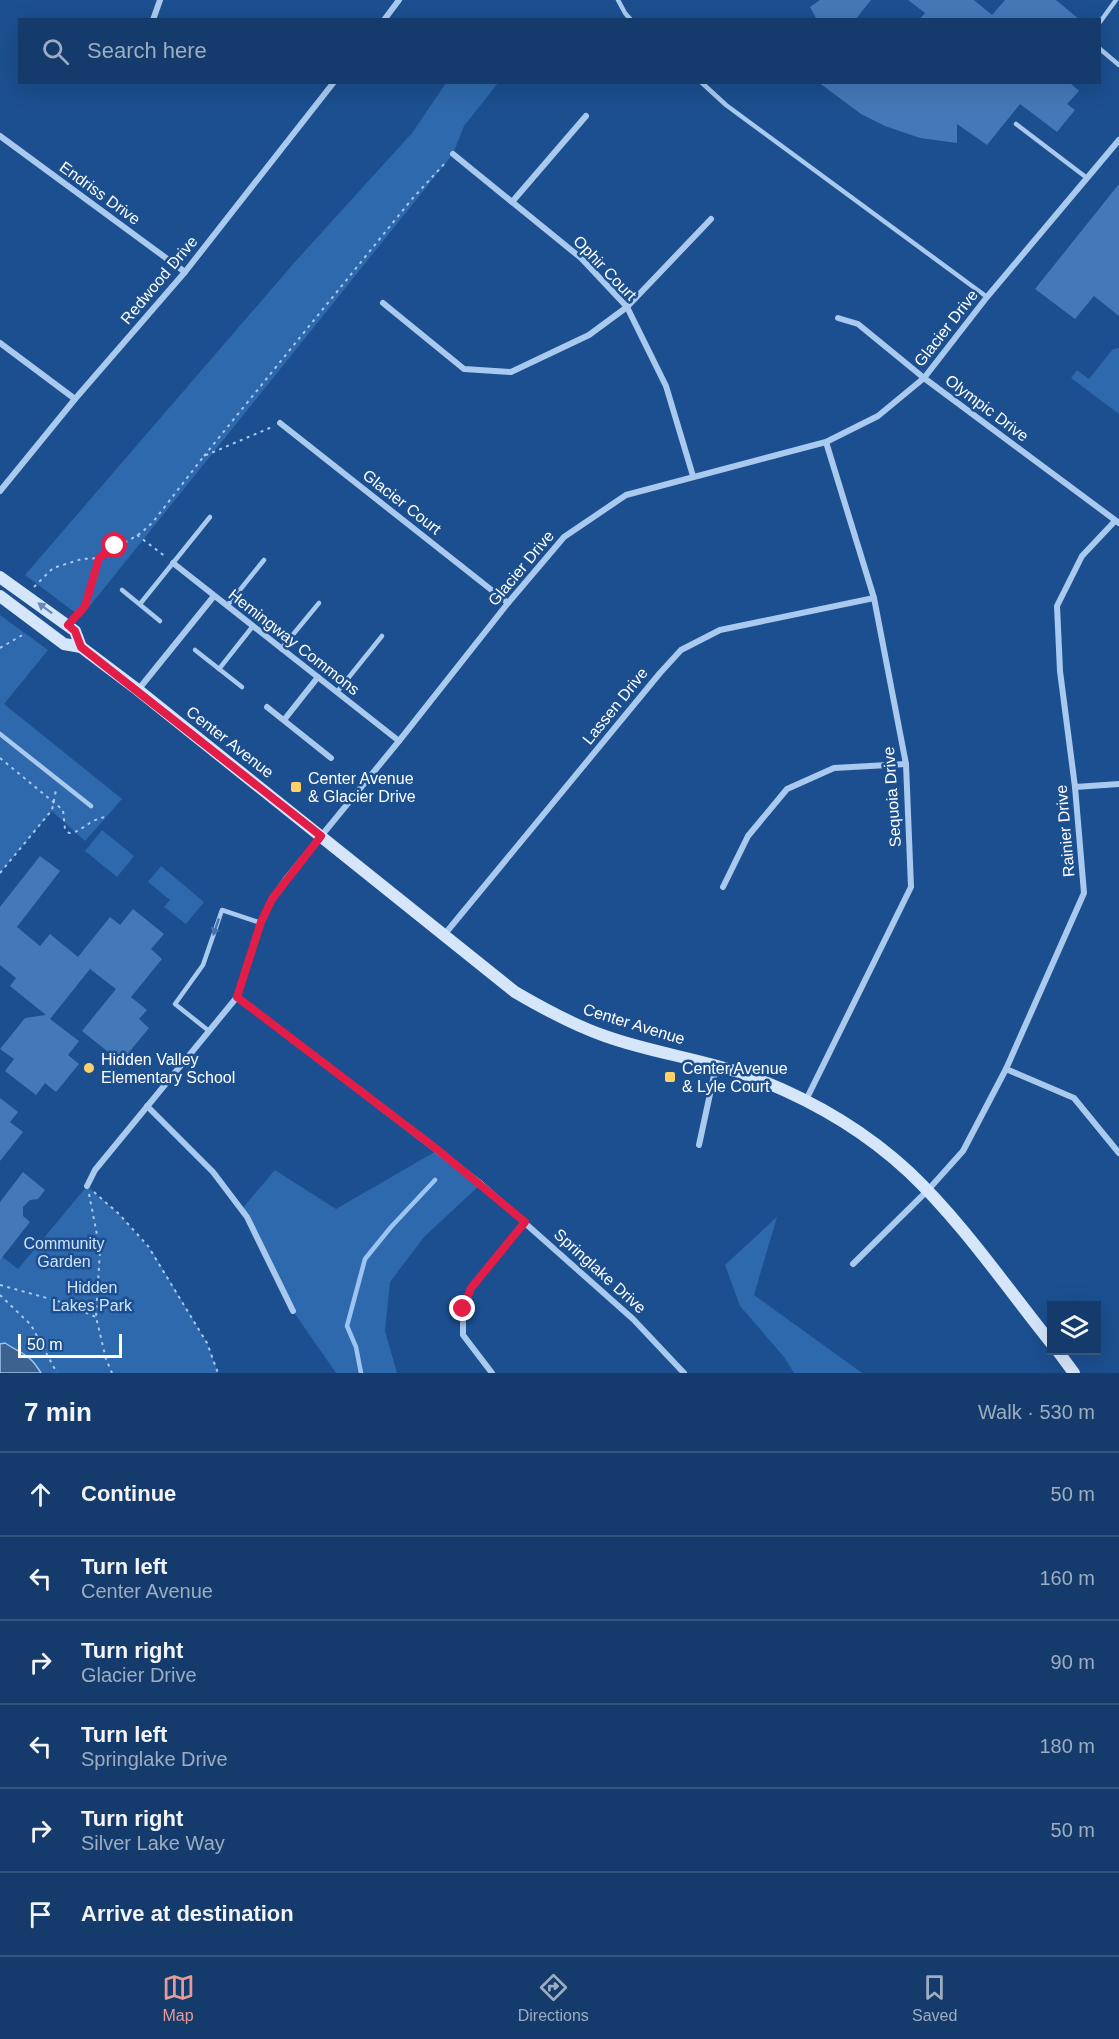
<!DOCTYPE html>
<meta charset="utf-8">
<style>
body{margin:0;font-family:Arial,sans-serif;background:#214673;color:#f1f3f6}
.controls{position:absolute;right:18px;bottom:18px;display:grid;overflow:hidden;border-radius:0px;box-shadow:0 6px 24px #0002}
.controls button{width:54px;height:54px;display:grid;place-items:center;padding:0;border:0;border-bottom:2px solid #33557e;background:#143b6b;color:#f1f3f6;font:30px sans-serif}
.scale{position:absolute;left:18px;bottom:15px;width:104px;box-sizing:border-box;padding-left:6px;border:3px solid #fff;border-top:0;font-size:16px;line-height:21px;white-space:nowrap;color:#fff;-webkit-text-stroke:4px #1b4f8f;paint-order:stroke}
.stop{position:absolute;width:18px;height:18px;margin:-14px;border:4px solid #e11d48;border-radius:50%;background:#fff}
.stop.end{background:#e11d48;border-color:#fff;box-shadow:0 2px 6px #0008}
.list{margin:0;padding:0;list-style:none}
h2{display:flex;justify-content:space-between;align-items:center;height:78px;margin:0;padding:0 24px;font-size:26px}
h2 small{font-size:20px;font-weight:400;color:#9dadc1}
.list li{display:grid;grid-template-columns:39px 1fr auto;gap:18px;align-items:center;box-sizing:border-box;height:84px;padding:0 24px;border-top:2px solid #33557e}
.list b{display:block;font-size:22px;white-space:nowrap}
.list p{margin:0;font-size:20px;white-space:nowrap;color:#9dadc1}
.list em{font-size:20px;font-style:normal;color:#9dadc1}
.icon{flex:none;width:33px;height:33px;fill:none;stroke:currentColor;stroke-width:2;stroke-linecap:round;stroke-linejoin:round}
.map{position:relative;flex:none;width:1119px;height:1373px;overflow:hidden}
.search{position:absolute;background:#143b6b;box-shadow:0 6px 24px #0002;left:18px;right:18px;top:18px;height:66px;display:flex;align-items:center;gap:15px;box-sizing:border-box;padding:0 21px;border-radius:0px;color:#9dadc1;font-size:22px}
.sheet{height:582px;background:#143b6b}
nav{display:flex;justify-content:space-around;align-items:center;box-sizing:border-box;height:84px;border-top:2px solid #33557e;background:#143b6b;font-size:16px;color:#9dadc1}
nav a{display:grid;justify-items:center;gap:3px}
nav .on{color:#e69b98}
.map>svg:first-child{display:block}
.green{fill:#2e69ad}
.water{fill:#3c6290;stroke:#9cc4f0;stroke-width:1.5}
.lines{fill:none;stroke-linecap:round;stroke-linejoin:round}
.stream{stroke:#9cc4f0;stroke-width:4.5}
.building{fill:#4478b7}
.path{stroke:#a9c9ee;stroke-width:2;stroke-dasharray:3 4.5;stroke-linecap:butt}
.lane{stroke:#a9c9ee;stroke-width:4.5}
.street{stroke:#a9c9ee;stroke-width:6}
.secondary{stroke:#d6e6fa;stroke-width:12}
.oneway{fill:#668bba}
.oneway2{fill:#4674ac}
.route{stroke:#e11d48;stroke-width:8}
.poi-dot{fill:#ffd166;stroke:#1b4f8f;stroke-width:2}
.labels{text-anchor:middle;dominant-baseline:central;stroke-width:5;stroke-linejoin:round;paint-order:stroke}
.street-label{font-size:16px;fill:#fff;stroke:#1b4f8f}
.poi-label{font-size:16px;fill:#fff;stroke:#1b4f8f;text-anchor:start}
.park-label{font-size:16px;fill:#cfe3fa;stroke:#1b4f8f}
</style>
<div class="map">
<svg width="1119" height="1373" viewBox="0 0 1119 1373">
<rect width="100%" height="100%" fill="#1b4f8f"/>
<g class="green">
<polygon points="446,83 498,83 464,126 453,154 81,617 25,575 294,263 412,133"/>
<polygon points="1119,348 1119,414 1071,378 1077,370 1089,379 1113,349"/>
<polygon points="0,615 48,650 4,704 122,799 85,841 52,811 0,873"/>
<polygon points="102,830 134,856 117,877 85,851"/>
<polygon points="161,866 204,902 186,924 164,907 170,900 148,882"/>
<polygon points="438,1150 481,1184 424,1237 390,1282 385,1331 397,1373 336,1373 293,1311 241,1210 275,1170 336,1209"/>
<path d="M 87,1186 L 119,1214 L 154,1254 L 207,1343 L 218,1373 L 41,1373 C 29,1354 23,1355 5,1343 L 0,1344 L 0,1255 L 18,1269 Z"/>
<polygon points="777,1217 754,1295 862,1373 794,1373 784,1357 740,1306 725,1265"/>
</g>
<path class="water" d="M 5,1343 C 23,1355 29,1353 41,1373 L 0,1373 L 0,1344 Z"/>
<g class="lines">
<polyline class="stream" points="361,1373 356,1347 347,1326 365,1259 391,1227 435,1180"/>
</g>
<g class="building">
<polygon points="820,0 871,0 855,20 817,20 810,7"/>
<polygon points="908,0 974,0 992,15 1005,0 1056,0 1080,20 919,20 925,13"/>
<polygon points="818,82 1069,82 1079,91 1067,104 1075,110 1057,132 1020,104 987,145 957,124 957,143 920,138 885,126 861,114"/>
<polygon points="1119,184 1119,316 1094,296 1075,319 1035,289"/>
<polygon points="40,856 60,871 17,927 40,946 50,934 78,957 110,917 120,925 133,909 164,934 151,949 162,959 131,997 147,1010 139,1019 149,1028 121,1062 82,1031 116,989 90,969 50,1019 79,1041 68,1055 79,1064 56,1092 45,1083 36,1095 5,1071 14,1059 0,1049 25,1018 46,1015 10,986 16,978 0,965 0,907"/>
<polygon points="0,1098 18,1112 10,1122 23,1132 0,1161"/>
<polygon points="23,1172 45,1190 38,1199 30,1200 23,1207 23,1216 30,1222 0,1260 0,1202"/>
</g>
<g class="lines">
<g class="path">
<polyline points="204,456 412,199 446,162"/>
<polyline points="137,535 166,557"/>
<polyline points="99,558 141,533 153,522 204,456 272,427"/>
<polyline points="34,587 53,568 82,559 99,558 85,606 76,616"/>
<polyline points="0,648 26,633"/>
<path d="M 0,758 L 63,810 L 65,829 L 69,833 C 81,833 89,819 106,817"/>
<polyline points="0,873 52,810 56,790"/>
<polyline points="94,1192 119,1214 148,1246 207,1343 218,1373"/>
<polyline points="89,1194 100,1250 96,1317 106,1359 112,1373"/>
<polyline points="0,1285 61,1302 96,1317"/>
<polyline points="0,1295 31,1325 57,1373"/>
</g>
<g class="lane">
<polyline points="618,0 625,13 631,20"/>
<polyline points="1100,22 1116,0"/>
<polyline points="1100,49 1119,65"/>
<polyline points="701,82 726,105 987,297"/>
<polyline points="1016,124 1087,178"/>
<polyline points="122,590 160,621"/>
<polyline points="140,604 210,517"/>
<polyline points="227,606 264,560"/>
<polyline points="281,649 319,603"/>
<polyline points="195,650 242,687"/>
<polyline points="219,669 253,626"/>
<polyline points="337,692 382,636"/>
<polyline points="0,734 91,806"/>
<polyline points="209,1031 175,1004 203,965 222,910 261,923"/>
</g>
<g class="street">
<polyline points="153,20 160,0"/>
<polyline points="384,20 399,0"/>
<polyline points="0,136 185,272"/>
<polyline points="453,154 581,258 627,307 666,386 693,476"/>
<polyline points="512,202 586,116"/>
<polyline points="383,303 464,369 511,372 589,335 627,307 711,219"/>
<polyline points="838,318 858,324 924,378 1119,523"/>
<polyline points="0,343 75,399"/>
<polyline points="280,423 508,603"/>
<polyline points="0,491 75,399 185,272 334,82"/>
<polyline points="173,563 399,741"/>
<polyline points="138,690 214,596"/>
<polyline points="267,707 331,758"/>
<polyline points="284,720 318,677"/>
<polyline points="1075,787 1119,784"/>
<polyline points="723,887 748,836 787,789 834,768 906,764"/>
<polyline points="444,935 660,673 681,650 720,630 874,598"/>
<polyline points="237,997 481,1184 633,1319 684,1373"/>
<polyline points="1006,1069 1074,1098 1119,1153"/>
<polyline points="806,1100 911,887 906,764 874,598 826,442"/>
<polyline points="147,1106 213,1172 247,1217 293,1311"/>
<polyline points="699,1145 716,1066"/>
<polyline points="87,1186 95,1170 237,997 261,923 272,899 286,879 399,741 508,603 564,537 626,495 826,442 878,416 924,378 987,297 1119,140"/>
<polyline points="853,1264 928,1190 963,1151 1006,1069 1084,893 1075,787 1060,671 1057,606 1082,556 1115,521"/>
<polyline points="492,1373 463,1335 463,1309 471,1288 525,1222"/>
</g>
<g class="secondary">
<polyline points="0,577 75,631 81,647"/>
<path d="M 0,596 L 64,644 L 81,647 L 138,690 L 515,992 C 544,1009 573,1025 605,1036 C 652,1053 703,1059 750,1076 C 808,1098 864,1130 909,1172 C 961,1221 1007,1288 1052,1344"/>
<polyline points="1057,1350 1074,1373"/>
</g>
</g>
<defs><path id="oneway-solid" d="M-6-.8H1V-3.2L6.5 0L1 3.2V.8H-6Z" transform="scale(1.5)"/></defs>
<use class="oneway" href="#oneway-solid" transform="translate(45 608) rotate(-143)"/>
<use class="oneway2" href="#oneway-solid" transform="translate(216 927) rotate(109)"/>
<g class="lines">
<polyline class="route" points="115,546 99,558 85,606 68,625 75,631 81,647 321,836 272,899 261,922 237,997 438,1150 525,1222 471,1288 463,1309"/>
</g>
<g class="poi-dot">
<rect x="290" y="781" width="12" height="12" rx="3"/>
<circle cx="89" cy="1068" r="6"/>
<rect x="664" y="1071" width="12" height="12" rx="3"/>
</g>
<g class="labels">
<g class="street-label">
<text transform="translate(100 193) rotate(36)">Endriss Drive</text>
<text transform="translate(605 268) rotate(46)">Ophir Court</text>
<text transform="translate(159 280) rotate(-50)">Redwood Drive</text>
<text transform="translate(946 328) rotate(-52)">Glacier Drive</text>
<text transform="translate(987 408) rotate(37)">Olympic Drive</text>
<text transform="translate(402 502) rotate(38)">Glacier Court</text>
<text transform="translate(521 568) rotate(-50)">Glacier Drive</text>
<text transform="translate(294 642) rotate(38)">Hemingway Commons</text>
<text transform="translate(615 706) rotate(-51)">Lassen Drive</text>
<text transform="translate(230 742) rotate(38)">Center Avenue</text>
<text transform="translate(892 797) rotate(-94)">Sequoia Drive</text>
<text transform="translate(1065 831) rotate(-95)">Rainier Drive</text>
<text transform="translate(634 1024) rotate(17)">Center Avenue</text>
<text transform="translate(600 1271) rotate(42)">Springlake Drive</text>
</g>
<g class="poi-label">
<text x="308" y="778">Center Avenue<tspan x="308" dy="18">&amp; Glacier Drive</tspan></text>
<text x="101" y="1059">Hidden Valley<tspan x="101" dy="18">Elementary School</tspan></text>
<text x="682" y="1068">Center Avenue<tspan x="682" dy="18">&amp; Lyle Court</tspan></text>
</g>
<g class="park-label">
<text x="64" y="1243">Community<tspan x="64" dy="18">Garden</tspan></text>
<text x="92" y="1287">Hidden<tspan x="92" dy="18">Lakes Park</tspan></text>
</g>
</g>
</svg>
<div class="controls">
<button><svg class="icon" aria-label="layers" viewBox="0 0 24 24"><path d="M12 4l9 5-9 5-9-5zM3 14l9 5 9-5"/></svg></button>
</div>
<div class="scale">50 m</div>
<div class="stop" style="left:115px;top:546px"></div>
<div class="stop end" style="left:463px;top:1309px"></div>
<div class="search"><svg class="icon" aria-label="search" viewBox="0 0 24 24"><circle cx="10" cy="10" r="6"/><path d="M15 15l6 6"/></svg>Search here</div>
</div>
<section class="sheet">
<h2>7 min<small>Walk · 530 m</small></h2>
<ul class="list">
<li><svg class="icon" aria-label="ahead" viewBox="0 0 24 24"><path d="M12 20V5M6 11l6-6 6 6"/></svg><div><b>Continue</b></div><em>50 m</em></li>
<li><svg class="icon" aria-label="left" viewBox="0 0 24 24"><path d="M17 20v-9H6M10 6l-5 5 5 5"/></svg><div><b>Turn left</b><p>Center Avenue</p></div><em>160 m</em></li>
<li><svg class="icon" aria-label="right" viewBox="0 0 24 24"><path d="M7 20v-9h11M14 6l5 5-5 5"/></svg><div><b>Turn right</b><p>Glacier Drive</p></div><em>90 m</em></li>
<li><svg class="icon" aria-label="left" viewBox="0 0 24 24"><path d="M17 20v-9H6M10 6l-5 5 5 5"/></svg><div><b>Turn left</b><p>Springlake Drive</p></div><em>180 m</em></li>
<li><svg class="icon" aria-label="right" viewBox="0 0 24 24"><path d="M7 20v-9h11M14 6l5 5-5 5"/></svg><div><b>Turn right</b><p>Silver Lake Way</p></div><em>50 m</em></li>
<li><svg class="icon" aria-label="arrive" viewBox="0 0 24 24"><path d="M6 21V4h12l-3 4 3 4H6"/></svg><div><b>Arrive at destination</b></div></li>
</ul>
</section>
<nav>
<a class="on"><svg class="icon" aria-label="map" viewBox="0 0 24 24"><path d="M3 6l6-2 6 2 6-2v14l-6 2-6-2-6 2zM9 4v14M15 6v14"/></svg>Map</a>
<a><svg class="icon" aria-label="directions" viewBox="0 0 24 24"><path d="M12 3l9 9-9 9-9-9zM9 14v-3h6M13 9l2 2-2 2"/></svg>Directions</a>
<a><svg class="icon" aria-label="saved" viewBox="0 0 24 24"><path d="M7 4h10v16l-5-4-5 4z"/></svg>Saved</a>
</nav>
